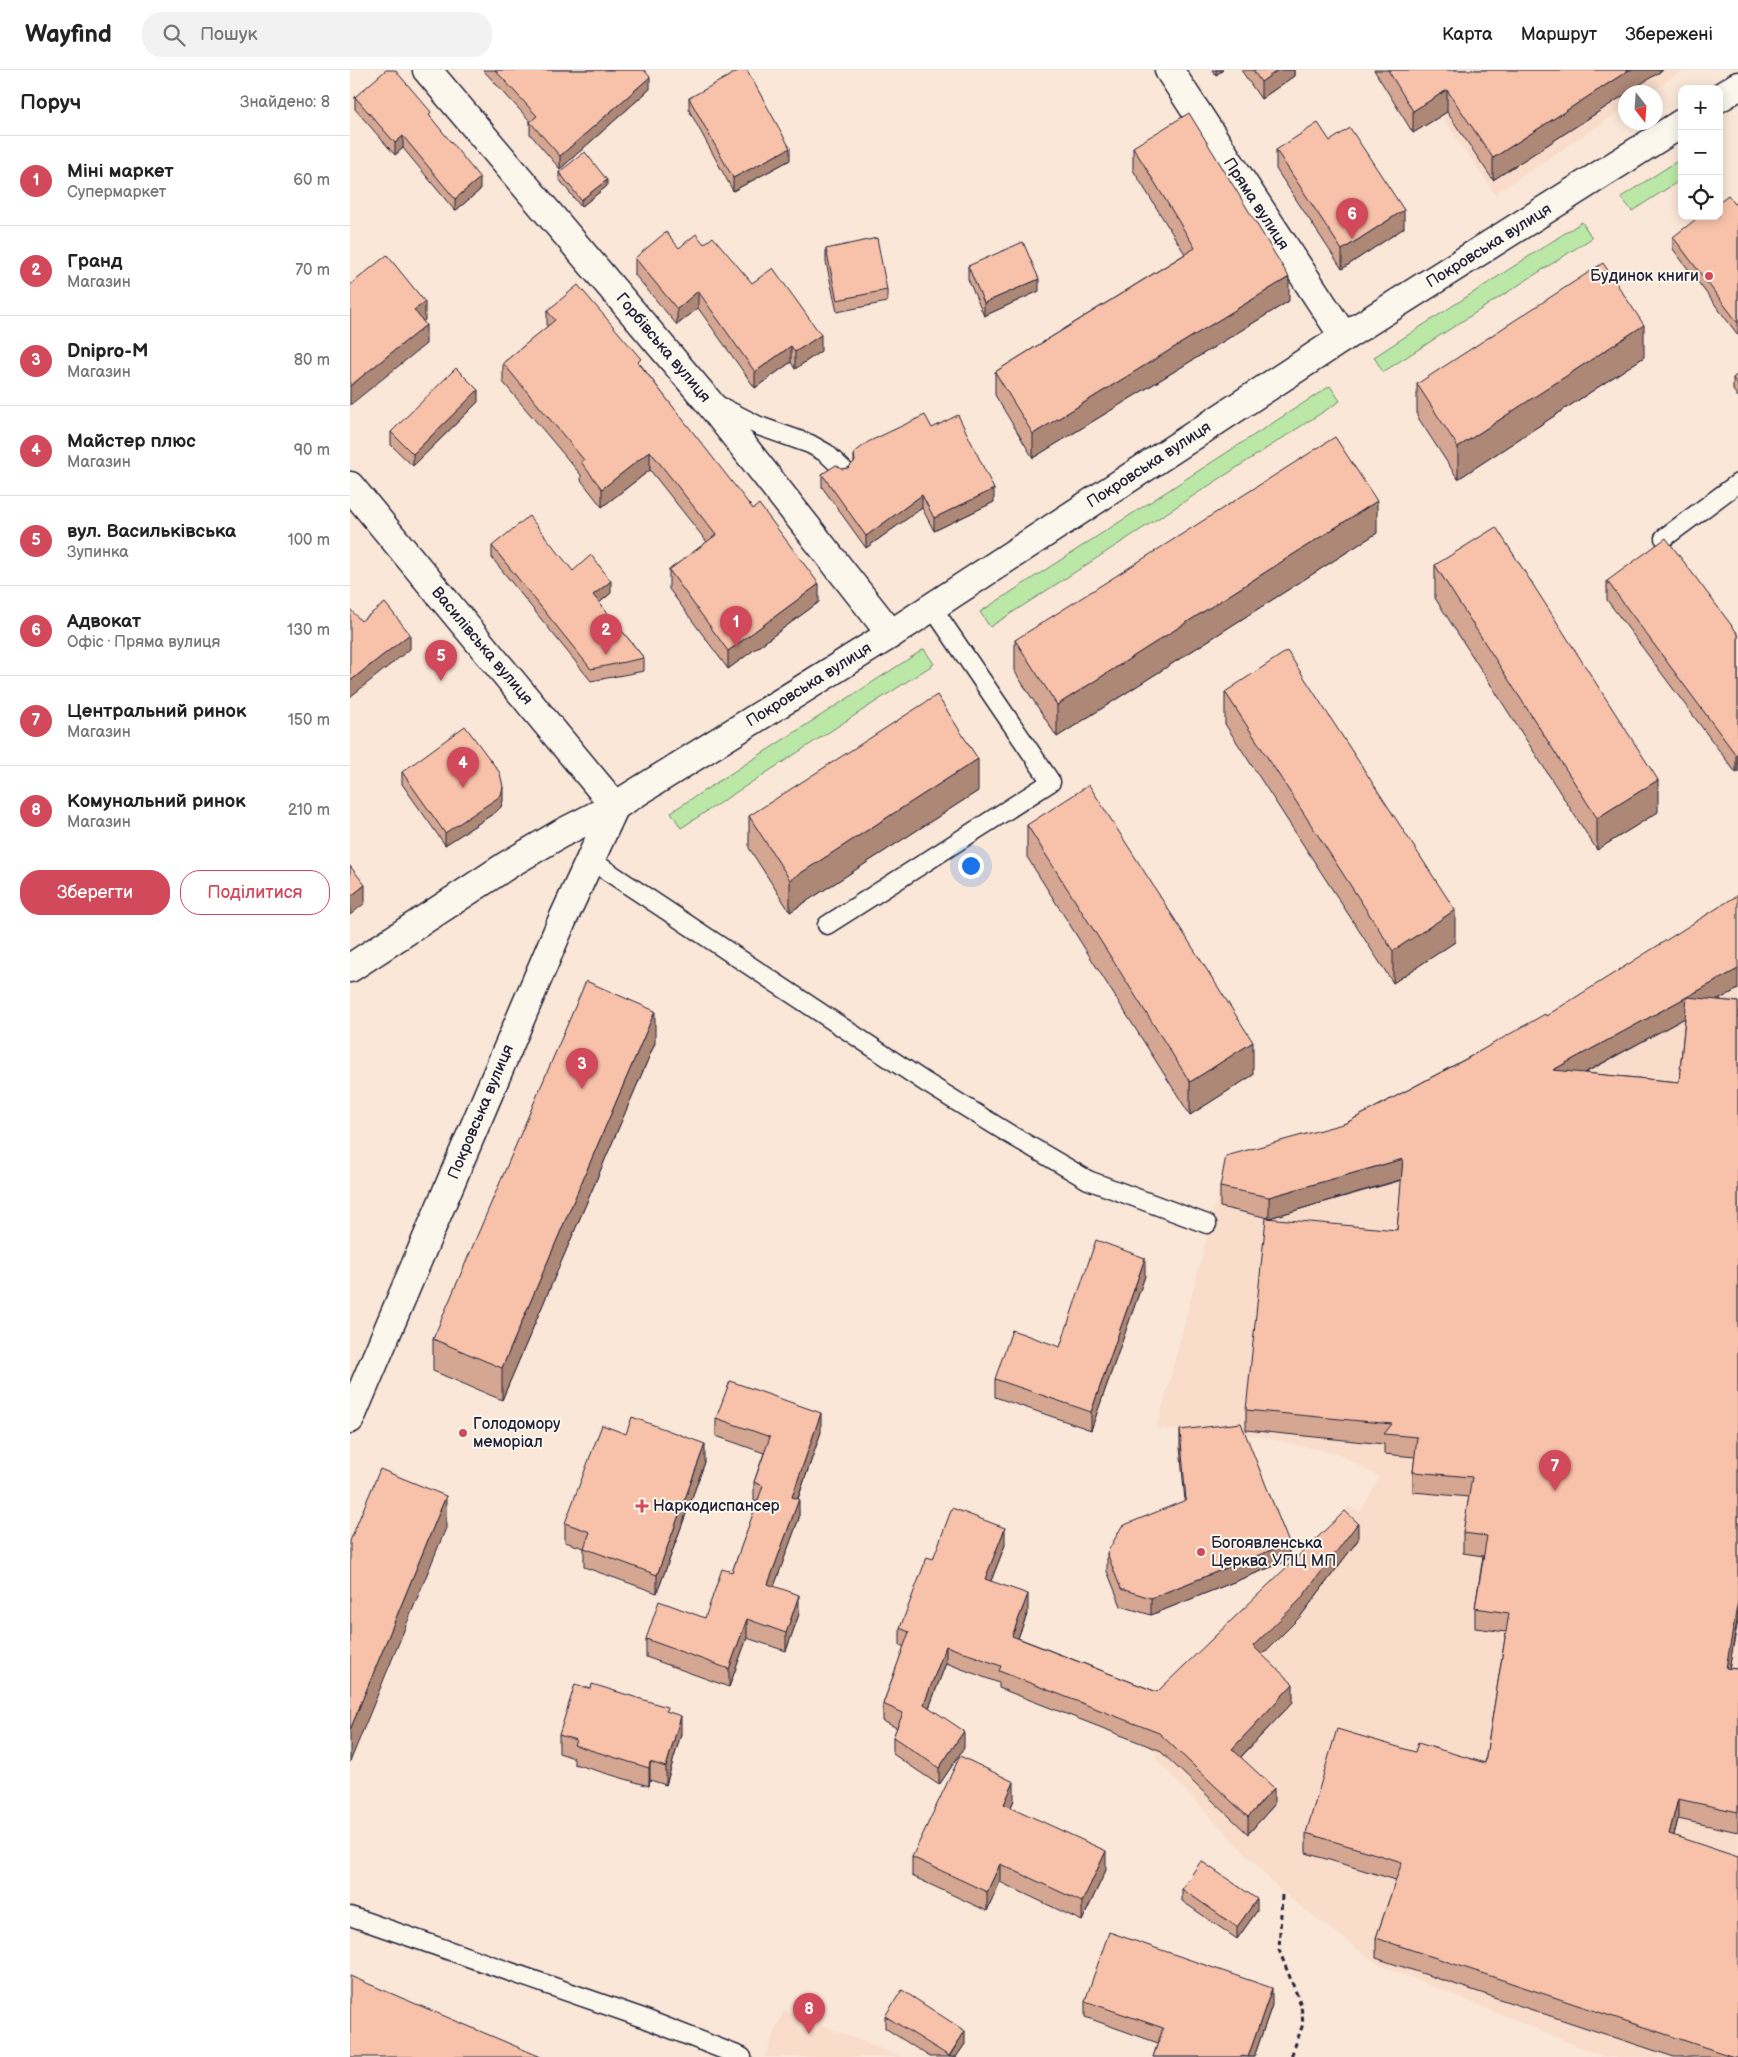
<!DOCTYPE html>
<html lang="uk">
<meta charset="utf-8">
<style>
body{margin:0;font-family:"Balsamiq Sans",sans-serif;background:#f2f2f2;color:#222}
.controls{position:absolute;right:15px;top:15px;display:grid;overflow:hidden;border-radius:10px;box-shadow:0 2px 12px #0003}
.controls button{width:45px;height:45px;display:grid;place-items:center;padding:0;border:0;border-bottom:1px solid #e0e0e0;background:#fff;color:#222;font:25px sans-serif}
.compass{position:absolute;left:1268px;top:15px;width:45px;height:45px;border-radius:50%;background:#fff;box-shadow:0 2px 12px #0003;rotate:163deg}
.you{position:absolute;left:620px;top:795px;width:18px;height:18px;margin:-12px;border:4px solid #fff;border-radius:50%;background:#1a73e8;box-shadow:0 0 0 8px #1a73e833}
.badge{display:grid;place-items:center;width:32px;height:32px;border-radius:50%;background:#d1495b;color:#fff;font-size:16px;font-weight:700}
.pin{position:absolute;translate:-50% -41px;filter:drop-shadow(0 1px 2px #0008)}
.pin::after{content:'';position:absolute;top:26px;width:18px;height:15px;background:inherit;clip-path:polygon(0 0,100% 0,50% 100%)}
.list{margin:0;padding:0;list-style:none}
h2{display:flex;justify-content:space-between;align-items:center;height:65px;margin:0;padding:0 20px;font-size:21px}
h2 small{font-size:16px;font-weight:400;color:#767676}
.list li{display:grid;grid-template-columns:32px 1fr auto;gap:15px;align-items:center;box-sizing:border-box;height:90px;padding:0 20px;border-top:1px solid #e0e0e0}
.list b{display:block;font-size:19px;white-space:nowrap}
.list p{margin:0;font-size:16px;white-space:nowrap;color:#767676}
.list em{font-size:16px;font-style:normal;color:#767676}
.actions{display:flex;gap:10px;padding:15px 20px}
.actions a{flex:1;padding:11px 0;border:1px solid #d1495b;border-radius:20px;text-align:center;font-size:18px;color:#d1495b}
.actions .main{background:#d1495b;color:#fff}
.icon{flex:none;width:28px;height:28px;fill:none;stroke:currentColor;stroke-width:2;stroke-linecap:round;stroke-linejoin:round}
.map{position:relative;flex:none;width:1388px;height:1987px;overflow:hidden}
header{display:flex;align-items:center;gap:30px;box-sizing:border-box;height:70px;padding:0 25px;background:#fff;border-bottom:1px solid #e0e0e0}
header strong{font-size:24px}
nav{display:flex;gap:28px;margin-inline-start:auto;font-size:18px}
.search{width:350px;height:45px;background:#f2f2f2;display:flex;align-items:center;gap:12px;box-sizing:border-box;padding:0 18px;border-radius:20px;color:#767676;font-size:19px}
main{display:flex}
aside{flex:1;background:#fff}
.map>svg:first-child{display:block}
.built{fill:#f9dcca}
.green{fill:#bbe8a6;stroke:#6e8570}
.lines{fill:none;stroke-linecap:round;stroke-linejoin:round}
.service-casing{stroke:#22223b;stroke-width:21}
.minor-casing{stroke:#22223b;stroke-width:31}
.tertiary-casing{stroke:#22223b;stroke-width:31}
.secondary-casing{stroke:#22223b;stroke-width:31}
.path{stroke:#22223b;stroke-width:3;stroke-dasharray:5 4;stroke-linecap:butt}
.service{stroke:#fbf7ec;stroke-width:18}
.minor{stroke:#fbf7ec;stroke-width:28}
.tertiary{stroke:#fbf7ec;stroke-width:28}
.secondary{stroke:#fbf7ec;stroke-width:28}
.wall{fill:#d5a792;stroke:#22223b;fill-rule:evenodd}
.shaded-wall{fill:#ae8877;stroke:#22223b}
.building{fill:#f8c2aa;stroke:#22223b}
.poi-dot{fill:#d1495b;stroke:#fbf7ec;stroke-width:2}
.labels{text-anchor:middle;dominant-baseline:central;stroke-width:4;stroke-linejoin:round;paint-order:stroke}
.street-label{font-size:16px;fill:#22223b;stroke:#fbf7ec}
.poi-label{font-size:16px;fill:#22223b;stroke:#fbf7ec;text-anchor:start}
</style>
<header>
<strong>Wayfind</strong>
<div class="search"><svg class="icon" aria-label="search" viewBox="0 0 24 24"><circle cx="10" cy="10" r="6"/><path d="M15 15l6 6"/></svg>Пошук</div>
<nav><a>Карта</a><a>Маршрут</a><a>Збережені</a></nav>
</header>
<main>
<aside>
<h2>Поруч<small>Знайдено: 8</small></h2>
<ul class="list">
<li><span class="badge">1</span><div><b>Міні маркет</b><p>Супермаркет</p></div><em>60 m</em></li>
<li><span class="badge">2</span><div><b>Гранд</b><p>Магазин</p></div><em>70 m</em></li>
<li><span class="badge">3</span><div><b>Dnipro-M</b><p>Магазин</p></div><em>80 m</em></li>
<li><span class="badge">4</span><div><b>Майстер плюс</b><p>Магазин</p></div><em>90 m</em></li>
<li><span class="badge">5</span><div><b>вул. Васильківська</b><p>Зупинка</p></div><em>100 m</em></li>
<li><span class="badge">6</span><div><b>Адвокат</b><p>Офіс · Пряма вулиця</p></div><em>130 m</em></li>
<li><span class="badge">7</span><div><b>Центральний ринок</b><p>Магазин</p></div><em>150 m</em></li>
<li><span class="badge">8</span><div><b>Комунальний ринок</b><p>Магазин</p></div><em>210 m</em></li>
</ul>
<div class="actions"><a class="main">Зберегти</a><a>Поділитися</a></div>
</aside>
<div class="map">
<svg width="1388" height="1987" viewBox="0 0 1388 1987">
<rect width="100%" height="100%" fill="#fae7d8"/>
<filter id="ink" filterUnits="userSpaceOnUse"><feTurbulence type="fractalNoise" baseFrequency=".02" numOctaves="2"/><feDisplacementMap in="SourceGraphic" scale="10" xChannelSelector="R" yChannelSelector="G"/><feConvolveMatrix kernelMatrix="1 2 1 2 8 2 1 2 1" color-interpolation-filters="sRGB"/></filter>
<g filter="url(#ink)">
<g class="built">
<polygon points="1085,0 1334,0 1300,22 1276,22 1275,38 1145,124 1093,48 1099,43"/>
<polygon points="1388,837 1388,1987 1254,1987 1028,1894 933,1823 806,1689 803,1638 926,1522 998,1436 1011,1441 1030,1407 989,1384 880,1360 807,1359 874,1102 991,1069"/>
<polygon points="434,1940 551,1987 415,1987"/>
</g>
<g class="green">
<polygon points="1332,88 1332,109 1282,141 1271,127"/>
<polygon points="1232,152 1242,168 1033,302 1024,287"/>
<polygon points="980,316 990,331 640,557 630,542"/>
<polygon points="574,579 584,594 331,758 321,742"/>
</g>
<g class="lines">
<g class="service-casing">
<g id="service">
<polyline points="364,333 409,356 460,374 476,383 495,401"/>
<polyline points="1314,468 1388,413"/>
<polyline points="239,789 575,1012 661,1065 738,1110 857,1154"/>
<polyline points="477,855 701,712 582,537"/>
<polyline points="0,1846 293,1948 392,1987"/>
</g>
</g>
<g class="minor-casing">
<g id="minor">
<polyline points="77,0 357,330 541,564"/>
<polyline points="819,0 994,267"/>
<polyline points="0,898 159,794 210,764 265,736"/>
</g>
</g>
<g class="tertiary-casing">
<polyline id="tertiary" points="0,1349 212,851 265,736"/>
</g>
<g class="secondary-casing">
<g id="secondary">
<polyline points="1369,28 1388,16"/>
<polyline points="0,416 265,736 541,564 994,267 1332,53"/>
</g>
</g>
<polyline class="path" points="932,1825 929,1880 951,1935 953,1954 941,1987"/>
<use href="#service" class="service"/>
<use href="#minor" class="minor"/>
<use href="#tertiary" class="tertiary"/>
<use href="#secondary" class="secondary"/>
</g>
<g class="wall">
<polygon points="133,0 294,0 300,19 210,99 180,64 180,51"/>
<polygon points="862,0 873,0 866,5"/>
<polygon points="891,0 944,0 944,6 911,29"/>
<polygon points="1024,0 1313,0 1276,22 1276,24 1143,110 1097,42 1063,63"/>
<polygon points="5,27 81,48 130,120 105,141 53,78 45,85 5,39"/>
<polygon points="339,28 440,90 383,121 339,40"/>
<polygon points="980,71 1054,158 992,199 926,99 926,80"/>
<polygon points="783,77 939,231 683,388 645,325 645,302 835,184 783,100"/>
<polygon points="209,102 257,116 231,137 209,109"/>
<polygon points="1388,138 1388,265 1323,179 1323,167"/>
<polygon points="354,174 402,213 471,281 445,299 441,292 405,318 348,238 327,255 285,205 285,188 329,178"/>
<polygon points="476,179 537,220 537,232 487,242 476,192"/>
<polygon points="618,196 689,221 634,246 618,209"/>
<polygon points="197,241 291,295 469,532 378,599 319,519 319,500 357,472 300,400 252,437 231,410 231,405 153,312 153,293 197,257"/>
<polygon points="1294,287 1108,409 1067,346 1067,314"/>
<polygon points="1388,304 1388,327 1383,320 1383,308"/>
<polygon points="128,332 63,396 41,375 41,362"/>
<polygon points="582,358 644,432 584,461 572,438 516,478 472,417 472,404 492,399 498,398 504,393 504,383"/>
<polygon points="1027,463 707,667 665,602 665,570"/>
<polygon points="142,476 223,501 261,523 249,533 294,588 294,601 241,611 142,488"/>
<polygon points="1085,495 1308,742 1247,780 1085,528"/>
<polygon points="1257,511 1388,564 1388,702 1386,703 1257,530"/>
<polygon points="875,622 1105,872 1043,913 875,654"/>
<polygon points="52,702 153,730 151,737 146,742 95,775 52,714"/>
<polygon points="628,721 440,842 399,778 399,746"/>
<polygon points="677,755 903,1005 840,1045 677,787"/>
<path d="M 1388,919 L 1368,930 L 1388,932 L 1388,1551 L 1379,1598 L 1388,1599 L 1388,1762 L 1328,1749 L 1324,1765 L 1388,1987 L 1324,1987 L 1026,1888 L 1026,1868 L 1046,1810 L 956,1783 L 956,1763 L 1065,1682 L 1135,1693 L 1156,1562 L 1125,1558 L 1125,1538 L 1133,1486 L 1113,1483 L 1113,1463 L 1119,1427 L 1063,1422 L 1063,1402 L 1065,1387 L 1034,1384 L 1034,1374 L 896,1360 L 896,1340 L 1047,1160 L 1052,1110 L 919,1148 L 870,1137 L 870,1117 L 996,1053 L 1196,946 ZM 1335,948 L 1329,1012 L 1234,1003 L 1235,1003 Z"/>
<polygon points="305,973 152,1330 83,1301 83,1269"/>
<polygon points="795,1206 741,1360 645,1327 645,1309 710,1277"/>
<polygon points="366,1348 471,1362 448,1429 449,1448 424,1516 449,1544 436,1581 397,1568 379,1617 296,1587 296,1569 355,1548 382,1502 408,1432 404,1431 404,1412 414,1383 366,1366"/>
<polygon points="830,1360 939,1490 801,1545 771,1536 757,1501 757,1483 835,1431 830,1377"/>
<polygon points="355,1392 307,1523 234,1497 234,1478 215,1472 215,1453"/>
<polygon points="1008,1470 950,1547 912,1585 943,1632 891,1687 924,1735 898,1764 809,1680 649,1618 649,1613 596,1593 579,1638 614,1678 589,1715 543,1684 543,1667 547,1658 533,1651 533,1634 554,1577 550,1575 550,1558 583,1489 655,1475 641,1511 678,1542 668,1568 807,1622"/>
<polygon points="241,1619 317,1641 331,1664 316,1715 300,1710 299,1716 224,1694 224,1688 209,1683 209,1665"/>
<polygon points="664,1730 661,1737 756,1800 732,1851 650,1812 637,1841 562,1806 562,1787"/>
<polygon points="832,1819 907,1841 887,1869 832,1831"/>
<polygon points="735,1931 922,1935 904,1987 803,1987 808,1973 735,1947"/>
<polygon points="535,1946 615,1974 606,1987 580,1987 535,1958"/>
</g>
<g class="shaded-wall">
<polygon points="866,0 873,0 866,5"/>
<polygon points="928,0 944,0 944,6 911,29 911,12"/>
<polygon points="1279,0 1313,0 1278,22 1276,22 1276,24 1143,110 1143,88"/>
<polygon points="300,7 300,19 210,99 210,86"/>
<polygon points="1097,20 1097,42 1063,63 1063,41"/>
<polygon points="53,66 53,78 45,85 45,73"/>
<polygon points="440,78 440,90 383,121 383,108"/>
<polygon points="130,108 130,120 105,141 105,129"/>
<polygon points="257,110 257,116 231,137 231,130"/>
<polygon points="1054,140 1054,158 992,199 992,180"/>
<polygon points="939,207 939,231 683,388 683,364"/>
<polygon points="689,209 689,221 634,246 634,233"/>
<polygon points="348,221 348,238 327,255 327,239"/>
<polygon points="75,232 75,250 64,259 64,240"/>
<polygon points="76,255 76,274 0,335 0,316"/>
<polygon points="1294,255 1294,287 1108,409 1108,377"/>
<polygon points="471,265 471,281 445,299 445,282"/>
<polygon points="441,276 441,292 405,318 405,302"/>
<polygon points="128,320 128,332 63,396 63,384"/>
<polygon points="300,381 300,400 252,437 252,419"/>
<polygon points="644,419 644,432 584,461 584,448"/>
<polygon points="572,425 572,438 516,478 516,466"/>
<polygon points="1027,431 1027,463 707,667 707,635"/>
<polygon points="261,511 261,523 243,538 243,525"/>
<polygon points="469,514 469,532 378,599 378,581"/>
<polygon points="60,564 60,579 0,627 0,611"/>
<polygon points="1388,683 1388,702 1386,703 1386,685"/>
<polygon points="628,689 628,721 440,842 440,810"/>
<polygon points="1308,710 1308,742 1247,780 1247,748"/>
<polygon points="153,717 153,730 151,737 146,742 95,775 95,763"/>
<polygon points="15,815 15,833 0,845 0,827"/>
<polygon points="1105,840 1105,872 1043,913 1043,881"/>
<polygon points="1388,899 1388,919 1203,1020 1203,1000"/>
<polygon points="305,941 305,973 152,1330 152,1298"/>
<polygon points="903,972 903,1005 840,1045 840,1012"/>
<polygon points="1053,1089 1053,1109 919,1148 919,1127"/>
<polygon points="795,1188 795,1206 741,1360 741,1342"/>
<polygon points="471,1343 471,1362 442,1445 442,1427"/>
<polygon points="355,1374 355,1392 307,1523 307,1505"/>
<polygon points="96,1426 96,1458 0,1692 0,1660"/>
<polygon points="449,1429 449,1448 418,1533 418,1514"/>
<polygon points="1008,1453 1008,1470 950,1547 903,1594 903,1576"/>
<polygon points="655,1458 655,1475 635,1526 635,1509"/>
<polygon points="939,1473 939,1490 801,1545 801,1528"/>
<polygon points="678,1524 678,1542 662,1583 662,1566"/>
<polygon points="449,1525 449,1544 436,1581 436,1563"/>
<polygon points="1387,1531 1387,1551 1376,1618 1376,1598"/>
<polygon points="397,1549 397,1568 379,1617 379,1599"/>
<polygon points="596,1576 596,1593 574,1651 574,1634"/>
<polygon points="943,1614 943,1632 882,1696 882,1679"/>
<polygon points="331,1646 331,1664 316,1715 316,1697"/>
<polygon points="614,1661 614,1678 589,1715 589,1698"/>
<polygon points="300,1692 300,1710 299,1716 299,1698"/>
<polygon points="664,1712 664,1730 654,1752 654,1734"/>
<polygon points="924,1718 924,1735 898,1764 898,1747"/>
<polygon points="1328,1729 1328,1749 1319,1784 1319,1764"/>
<polygon points="756,1781 756,1800 732,1851 732,1832"/>
<polygon points="650,1794 650,1812 637,1841 637,1822"/>
<polygon points="907,1829 907,1841 887,1869 887,1857"/>
<polygon points="922,1918 922,1935 904,1987 898,1987"/>
<polygon points="615,1961 615,1974 606,1987 599,1987"/>
</g>
<g class="building">
<polygon points="36,0 45,0 81,42 79,45 130,108 105,129 53,66 45,73 5,27"/>
<polygon points="145,0 294,0 300,7 210,86 180,52 187,46"/>
<polygon points="390,0 397,0 440,78 383,108 339,28"/>
<polygon points="903,0 928,0 911,12"/>
<polygon points="1038,0 1279,0 1143,88 1097,20 1063,41"/>
<polygon points="839,43 939,207 683,364 645,302 845,178 783,77"/>
<polygon points="968,53 980,71 1000,58 1054,140 992,180 926,80"/>
<polygon points="235,82 257,110 231,130 209,102"/>
<polygon points="1378,125 1388,138 1388,253 1323,167 1350,146 1369,146 1369,132"/>
<polygon points="316,162 329,178 346,164 354,174 363,167 402,213 423,198 471,265 445,282 441,276 405,302 348,221 327,239 285,188"/>
<polygon points="527,168 537,220 487,230 476,179"/>
<polygon points="673,172 689,209 634,233 618,196"/>
<polygon points="37,185 75,232 64,240 76,255 0,316 0,215"/>
<polygon points="1253,193 1294,255 1108,377 1067,314"/>
<polygon points="228,215 291,289 288,292 403,439 409,434 469,514 378,581 319,500 366,465 300,381 252,419 231,392 234,390 153,293 205,250 197,241"/>
<polygon points="106,298 128,320 63,384 41,362"/>
<polygon points="1388,304 1388,315 1383,308"/>
<polygon points="575,345 582,358 608,345 644,419 584,448 572,425 516,466 472,404 486,395 492,399 498,398 505,391 504,383 518,372"/>
<polygon points="985,367 1027,431 707,635 665,570"/>
<polygon points="179,446 223,501 241,485 261,511 243,525 294,588 241,599 142,476"/>
<polygon points="1146,457 1308,710 1247,748 1085,495"/>
<polygon points="1316,468 1388,564 1388,683 1386,685 1257,511"/>
<polygon points="35,533 60,564 0,611 0,539 11,551"/>
<polygon points="937,581 1105,840 1043,881 875,622"/>
<polygon points="587,625 628,689 440,810 399,746"/>
<polygon points="115,656 150,703 153,717 151,725 146,729 95,763 52,702"/>
<polygon points="739,715 903,972 840,1012 677,755"/>
<polygon points="0,796 15,815 0,827"/>
<polygon points="1388,825 1388,899 1203,1000 1329,1012 1337,927 1388,932 1388,1531 1376,1598 1388,1599 1388,1742 1328,1729 1319,1764 1388,1787 1388,1987 1384,1987 1026,1868 1052,1792 956,1763 987,1659 1065,1682 1068,1673 1135,1693 1159,1543 1125,1538 1137,1466 1113,1463 1122,1407 1063,1402 1067,1367 1034,1364 1042,1354 896,1340 916,1148 1047,1160 1053,1089 919,1127 870,1117 876,1086 996,1053 1116,989 1195,944 1196,946"/>
<polygon points="236,911 305,941 152,1298 83,1269"/>
<polygon points="746,1170 795,1188 741,1342 645,1309 662,1260 710,1277"/>
<polygon points="380,1311 471,1343 442,1427 449,1429 418,1514 449,1525 436,1563 397,1549 379,1599 296,1569 309,1531 355,1548 372,1499 382,1502 413,1416 404,1412 420,1367 366,1348"/>
<polygon points="282,1347 355,1374 307,1505 234,1478 240,1462 215,1453 252,1355 276,1364"/>
<polygon points="891,1353 939,1473 801,1528 771,1519 757,1483 772,1456 836,1430 830,1360"/>
<polygon points="30,1399 96,1426 0,1660 0,1471"/>
<polygon points="602,1438 655,1458 635,1509 678,1524 662,1566 807,1622 995,1441 1008,1453 950,1530 903,1576 943,1614 882,1679 924,1718 898,1747 809,1663 649,1601 651,1596 596,1576 574,1634 614,1661 589,1698 543,1667 553,1643 533,1634 559,1562 550,1558 577,1487 583,1489"/>
<polygon points="225,1614 241,1619 242,1614 317,1637 316,1641 331,1646 316,1697 300,1692 299,1698 224,1675 226,1670 209,1665"/>
<polygon points="610,1686 664,1712 654,1734 756,1781 732,1832 650,1794 637,1822 562,1787"/>
<polygon points="851,1791 907,1829 887,1857 832,1819"/>
<polygon points="759,1862 922,1918 898,1987 892,1986 892,1987 803,1987 813,1958 735,1931"/>
<polygon points="0,1906 191,1987 0,1987"/>
<polygon points="552,1920 615,1961 599,1986 535,1946"/>
</g>
</g>
<g class="poi-dot">
<circle cx="1359" cy="206" r="5"/>
<circle cx="113" cy="1363" r="5"/>
<path d="M289.5 1428.5h5v5h5v5h-5v5h-5v-5h-5v-5h5z"/>
<circle cx="851" cy="1482" r="5"/>
</g>
<g class="labels">
<g class="street-label">
<text transform="translate(906 134) rotate(57)">Пряма вулиця</text>
<text transform="translate(1139 176) rotate(-32)">Покровська вулиця</text>
<text transform="translate(313 278) rotate(50)">Горбівська вулиця</text>
<text transform="translate(799 395) rotate(-33)">Покровська вулиця</text>
<text transform="translate(132 576) rotate(50)">Василівська вулиця</text>
<text transform="translate(459 615) rotate(-32)">Покровська вулиця</text>
<text transform="translate(131 1042) rotate(-67)">Покровська вулиця</text>
</g>
<g class="poi-label">
<text x="1349" y="206" text-anchor="end">Будинок книги</text>
<text x="123" y="1354">Голодомору<tspan x="123" dy="18">меморіал</tspan></text>
<text x="303" y="1436">Наркодиспансер</text>
<text x="861" y="1473">Богоявленська<tspan x="861" dy="18">Церква УПЦ МП</tspan></text>
</g>
</g>
</svg>
<div class="controls">
<button>+</button>
<button>−</button>
<button><svg class="icon" aria-label="locate" viewBox="0 0 24 24"><circle cx="12" cy="12" r="6"/><path d="M12 2v4M12 18v4M2 12h4M18 12h4"/></svg></button>
</div>
<svg class="compass" viewBox="-18 -18 36 36"><path d="M0-13l5 13h-10z" fill="#e53935"/><path d="M0 13l5-13h-10z" fill="#767676"/></svg>
<div class="you"></div>
<div class="pin badge" style="left:386px;top:577px">1</div>
<div class="pin badge" style="left:256px;top:585px">2</div>
<div class="pin badge" style="left:232px;top:1019px">3</div>
<div class="pin badge" style="left:113px;top:718px">4</div>
<div class="pin badge" style="left:91px;top:611px">5</div>
<div class="pin badge" style="left:1002px;top:169px">6</div>
<div class="pin badge" style="left:1205px;top:1421px">7</div>
<div class="pin badge" style="left:459px;top:1964px">8</div>
</div>
</main>
